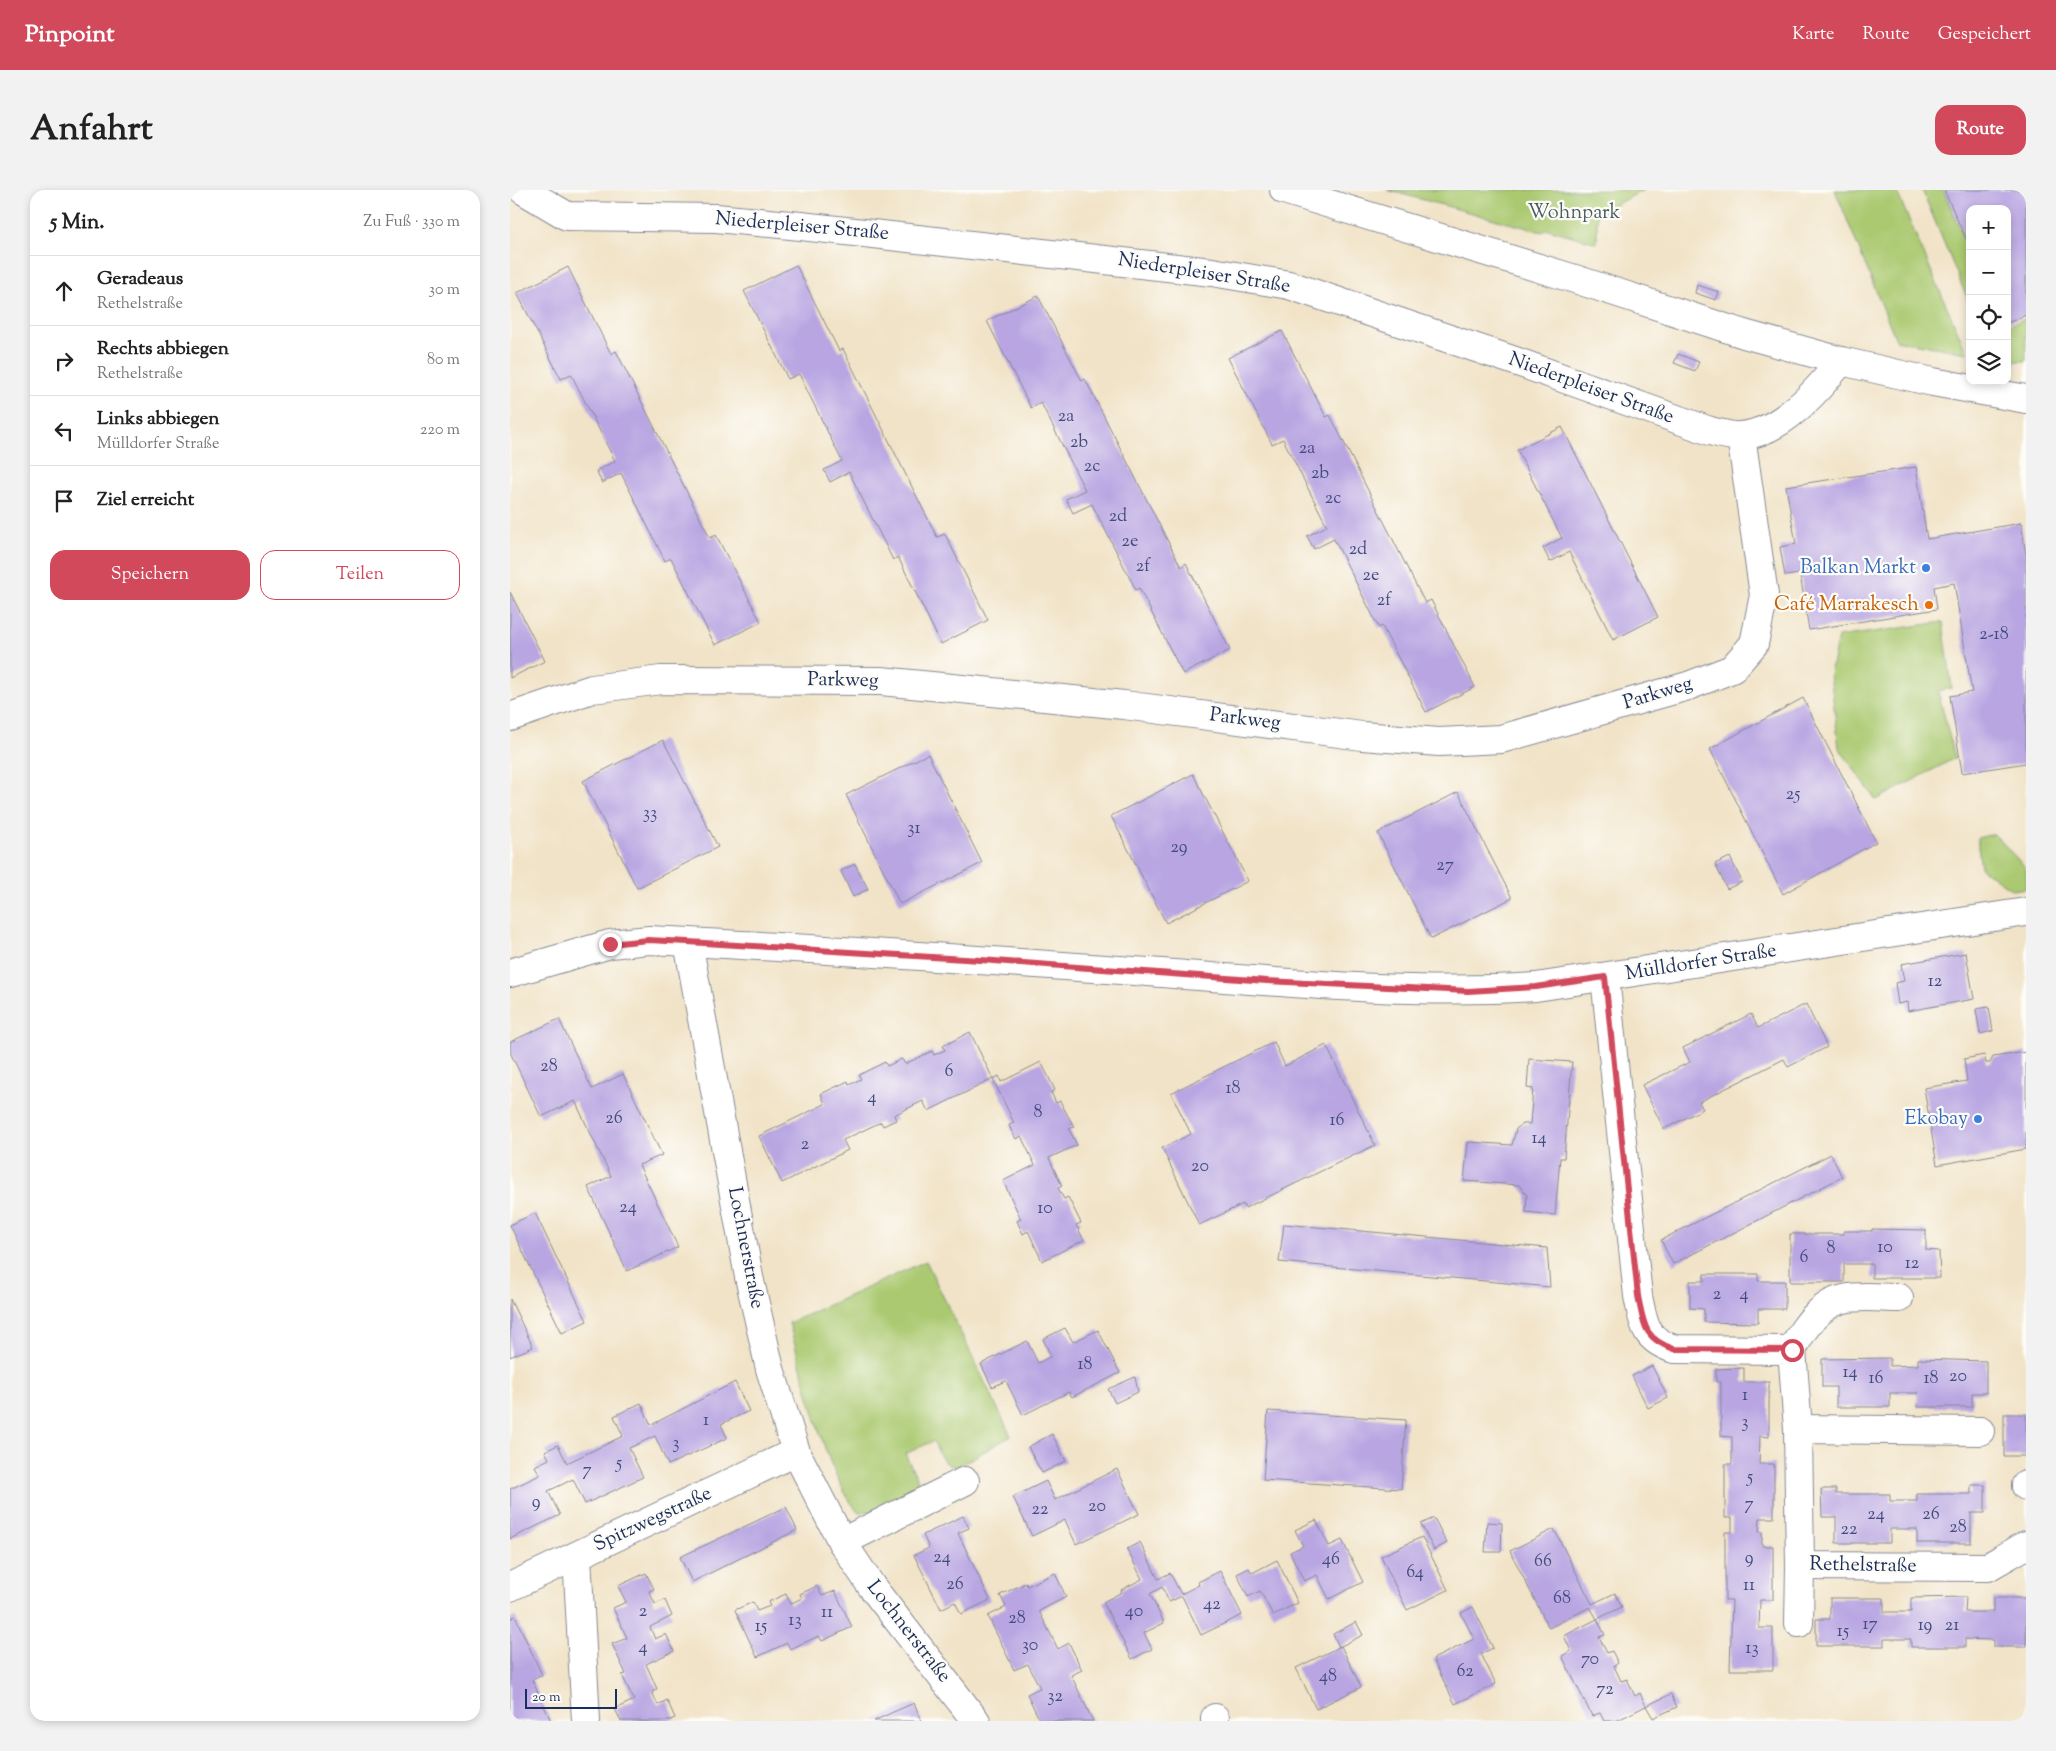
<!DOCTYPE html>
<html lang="de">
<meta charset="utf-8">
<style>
body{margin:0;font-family:"Sorts Mill Goudy",serif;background:#f2f2f2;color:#222}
.controls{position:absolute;right:15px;top:15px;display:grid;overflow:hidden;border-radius:10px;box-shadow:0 2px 8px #0003}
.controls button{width:45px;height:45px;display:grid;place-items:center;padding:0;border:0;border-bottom:1px solid #e0e0e0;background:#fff;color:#222;font:25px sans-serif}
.scale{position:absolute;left:15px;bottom:12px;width:92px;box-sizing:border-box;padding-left:5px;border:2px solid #1b2f5e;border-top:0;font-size:14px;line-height:18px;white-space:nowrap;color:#1b2f5e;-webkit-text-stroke:4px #fdfcf7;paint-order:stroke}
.stop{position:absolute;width:15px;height:15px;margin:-11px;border:4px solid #d1495b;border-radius:50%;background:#fff}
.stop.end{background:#d1495b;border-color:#fff;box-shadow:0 1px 5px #0008}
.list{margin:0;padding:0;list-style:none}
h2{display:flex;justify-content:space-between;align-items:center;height:65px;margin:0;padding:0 20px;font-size:21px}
h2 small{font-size:16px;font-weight:400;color:#767676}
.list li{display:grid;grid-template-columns:32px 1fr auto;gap:15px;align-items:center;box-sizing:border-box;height:70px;padding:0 20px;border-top:1px solid #e0e0e0}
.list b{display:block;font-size:19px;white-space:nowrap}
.list p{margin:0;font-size:16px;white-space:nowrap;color:#767676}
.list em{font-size:16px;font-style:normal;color:#767676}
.actions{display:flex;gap:10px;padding:15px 20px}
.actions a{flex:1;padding:11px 0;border:1px solid #d1495b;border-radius:15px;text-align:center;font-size:18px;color:#d1495b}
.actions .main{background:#d1495b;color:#fff}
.icon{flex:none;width:28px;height:28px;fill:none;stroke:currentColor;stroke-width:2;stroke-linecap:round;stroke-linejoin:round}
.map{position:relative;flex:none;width:1516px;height:1531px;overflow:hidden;border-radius:15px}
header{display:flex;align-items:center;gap:30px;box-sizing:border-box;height:70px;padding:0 25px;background:#d1495b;color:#fff}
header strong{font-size:24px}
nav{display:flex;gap:28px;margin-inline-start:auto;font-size:18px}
.intro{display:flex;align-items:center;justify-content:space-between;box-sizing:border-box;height:120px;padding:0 30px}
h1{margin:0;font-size:35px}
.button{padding:12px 22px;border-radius:15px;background:#d1495b;color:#fff;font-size:18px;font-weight:700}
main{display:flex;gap:30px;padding:0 30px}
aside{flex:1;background:#fff;border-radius:15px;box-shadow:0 2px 8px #0003}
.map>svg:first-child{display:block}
.green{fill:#aac970;stroke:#627c67}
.building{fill:#b8a5e2}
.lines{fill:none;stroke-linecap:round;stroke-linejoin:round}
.minor-casing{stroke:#868992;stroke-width:30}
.minor{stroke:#fff;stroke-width:28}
.route{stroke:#d1495b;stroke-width:6}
.shop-dot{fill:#3f7fe0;stroke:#fdfcf7;stroke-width:2}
.food-dot{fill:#e8710a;stroke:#fdfcf7;stroke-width:2}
.labels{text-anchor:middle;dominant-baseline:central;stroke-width:4.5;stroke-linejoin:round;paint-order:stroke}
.number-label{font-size:18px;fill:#424c7f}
.park-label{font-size:20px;fill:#465d63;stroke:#fdfcf7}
.street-label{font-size:20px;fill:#1b2f5e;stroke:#fdfcf7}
.shop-label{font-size:20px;fill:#366cbe;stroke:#fdfcf7;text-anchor:end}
.food-label{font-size:20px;fill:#c56008;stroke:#fdfcf7;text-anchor:end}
</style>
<header>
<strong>Pinpoint</strong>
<nav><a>Karte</a><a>Route</a><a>Gespeichert</a></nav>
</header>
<div class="intro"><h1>Anfahrt</h1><a class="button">Route</a></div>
<main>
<aside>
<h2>5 Min.<small>Zu Fuß · 330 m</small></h2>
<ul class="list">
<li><svg class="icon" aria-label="ahead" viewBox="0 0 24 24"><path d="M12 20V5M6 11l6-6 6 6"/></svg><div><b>Geradeaus</b><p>Rethelstraße</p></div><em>30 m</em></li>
<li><svg class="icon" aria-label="right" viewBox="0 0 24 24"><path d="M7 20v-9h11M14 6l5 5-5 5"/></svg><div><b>Rechts abbiegen</b><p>Rethelstraße</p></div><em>80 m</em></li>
<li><svg class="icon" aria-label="left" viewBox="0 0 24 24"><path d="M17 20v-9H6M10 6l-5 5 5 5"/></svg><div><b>Links abbiegen</b><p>Mülldorfer Straße</p></div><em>220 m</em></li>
<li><svg class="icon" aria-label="arrive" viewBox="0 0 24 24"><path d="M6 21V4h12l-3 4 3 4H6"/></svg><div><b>Ziel erreicht</b></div></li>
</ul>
<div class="actions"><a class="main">Speichern</a><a>Teilen</a></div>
</aside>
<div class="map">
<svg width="1516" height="1531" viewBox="0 0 1516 1531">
<rect width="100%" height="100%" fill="#fdfcf7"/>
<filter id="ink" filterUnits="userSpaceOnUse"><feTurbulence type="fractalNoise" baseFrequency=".02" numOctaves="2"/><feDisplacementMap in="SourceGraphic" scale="10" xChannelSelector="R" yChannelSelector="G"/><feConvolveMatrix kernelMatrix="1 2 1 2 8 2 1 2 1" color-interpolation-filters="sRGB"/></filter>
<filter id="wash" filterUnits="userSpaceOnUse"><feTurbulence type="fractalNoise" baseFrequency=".0096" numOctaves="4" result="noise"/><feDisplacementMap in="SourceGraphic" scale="20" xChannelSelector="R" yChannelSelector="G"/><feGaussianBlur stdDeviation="1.12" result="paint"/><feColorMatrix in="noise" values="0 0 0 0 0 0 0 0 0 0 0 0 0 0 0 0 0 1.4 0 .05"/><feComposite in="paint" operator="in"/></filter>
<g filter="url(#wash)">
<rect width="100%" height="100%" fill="#f1e3c7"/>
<g class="green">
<polygon points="877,0 1134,0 1087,24 1087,53 1038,39 1032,42"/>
<polygon points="1325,0 1386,0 1457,163 1386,150"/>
<polygon points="1412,0 1433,0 1460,61 1460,115"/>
<polygon points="1516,128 1516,171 1497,171 1497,136"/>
<polygon points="1433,432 1442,498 1428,501 1445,568 1366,610 1329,558 1320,484 1328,447"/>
<polygon points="1484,644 1516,678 1516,698 1502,700 1471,678 1467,648"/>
<path d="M 416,1071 L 501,1246 L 449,1276 C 432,1278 430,1263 423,1251 L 395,1264 L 407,1288 L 409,1300 L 367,1326 L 364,1321 L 348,1322 C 314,1282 294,1185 279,1133 Z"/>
</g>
<g id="blocks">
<g class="building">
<polygon points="1434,0 1516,0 1516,125 1497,133 1497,19 1460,19 1460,58"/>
<polygon points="286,75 329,161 333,159 427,347 435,344 478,430 431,454 388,367 383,370 339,282 320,292 314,280 332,271 289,184 278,189 234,101"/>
<polygon points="58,77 101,164 106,161 200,348 206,345 251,432 205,455 161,368 155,371 111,283 92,293 86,281 105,271 61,184 51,189 7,103"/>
<polygon points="1187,95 1209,102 1206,110 1185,103"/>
<polygon points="528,106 572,191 575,189 671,377 676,373 720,460 673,484 629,398 626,400 582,314 563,323 556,309 575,300 531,213 521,218 477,131"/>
<polygon points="772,141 816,227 820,225 915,413 921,410 965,497 916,522 872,436 869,438 824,349 804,359 797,346 817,336 773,249 762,254 718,168"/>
<polygon points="1168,164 1189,172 1185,181 1164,173"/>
<polygon points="1052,237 1148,427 1103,450 1059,362 1040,372 1033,358 1052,348 1007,260"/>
<polygon points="1406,277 1417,349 1511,333 1516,365 1516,573 1452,583 1440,506 1462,502 1444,393 1424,397 1427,419 1299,440 1290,384 1275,386 1270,357 1286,354 1276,296"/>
<polygon points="0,402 35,471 0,488"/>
<polygon points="1293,508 1366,652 1273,704 1200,559"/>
<polygon points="153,550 208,657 127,698 73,591"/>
<polygon points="418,564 472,673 390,714 336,605"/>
<polygon points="683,584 738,691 656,733 601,626"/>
<polygon points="948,602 1002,708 921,749 868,643"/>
<polygon points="1220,667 1232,692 1217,699 1205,674"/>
<polygon points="345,674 358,699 343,707 331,681"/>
<polygon points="1456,763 1464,809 1398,821 1397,812 1388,814 1385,793 1394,791 1391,774"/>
<polygon points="1296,814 1317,857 1278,877 1274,869 1189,912 1193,919 1154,939 1132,895 1180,872 1173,858 1241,824 1248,838"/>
<polygon points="1479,817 1483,841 1470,844 1466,819"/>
<polygon points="49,829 82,899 113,884 152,965 129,975 168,1057 117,1081 78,997 101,986 65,911 31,927 0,862 0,852"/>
<polygon points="460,842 483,889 418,921 413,911 384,925 386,930 373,936 371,932 333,950 338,960 272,993 249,946 315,914 311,904 338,891 339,895 351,889 349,885 375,872 377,876 392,869 395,874 422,861 424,865 435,860 433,856"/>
<polygon points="764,852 775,876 816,855 865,955 735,1018 733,1014 689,1035 652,958 681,944 661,903"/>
<polygon points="1516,862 1516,959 1427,975 1414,898 1457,891 1454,869 1474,865 1476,873 1480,873 1483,867"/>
<polygon points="1019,869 1062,872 1054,968 1050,968 1045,1025 1016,1022 1017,1005 1009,995 954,991 958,952 1002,955 1006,939 1012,934 1020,934 1023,899 1017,898"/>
<polygon points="531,872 545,900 541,902 546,913 550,911 564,937 559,939 567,955 539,968 552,996 548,998 554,1009 558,1007 571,1033 566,1035 574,1050 532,1071 518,1041 513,1044 507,1031 511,1029 493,991 525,975 511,946 506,949 502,942 499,935 504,933 483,889 489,886 491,892"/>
<polygon points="1321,964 1332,987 1163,1074 1151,1050"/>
<polygon points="25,1023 77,1131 52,1143 0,1035"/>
<polygon points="774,1034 1037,1058 1040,1097 769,1072"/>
<polygon points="1362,1039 1416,1040 1416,1060 1429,1061 1430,1088 1362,1088 1362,1074 1334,1074 1334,1092 1280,1092 1280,1044 1334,1044 1334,1041 1362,1041"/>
<polygon points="1194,1084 1248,1084 1248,1091 1275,1091 1275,1119 1248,1119 1248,1133 1194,1132 1194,1119 1180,1118 1180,1091 1194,1091"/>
<polygon points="0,1109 23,1157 0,1167"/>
<polygon points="555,1138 563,1152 588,1140 610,1183 562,1207 559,1202 513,1225 496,1191 482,1197 471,1174 517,1151 528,1173 541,1166 533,1149"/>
<polygon points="1380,1168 1380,1176 1408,1175 1408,1169 1476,1171 1476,1203 1462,1203 1462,1217 1407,1217 1408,1203 1380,1203 1380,1217 1326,1217 1326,1197 1312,1197 1312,1169"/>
<polygon points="1142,1176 1158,1208 1138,1218 1122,1186"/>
<polygon points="1234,1178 1234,1192 1259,1192 1259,1247 1250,1246 1249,1274 1264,1274 1264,1328 1250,1328 1249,1342 1252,1342 1252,1356 1263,1356 1263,1410 1250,1410 1249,1438 1263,1438 1263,1480 1220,1480 1222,1410 1215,1410 1215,1342 1222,1342 1222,1328 1215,1328 1215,1274 1222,1274 1222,1247 1211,1246 1211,1192 1206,1192 1206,1179"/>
<polygon points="625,1187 628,1202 605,1213 598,1199"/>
<polygon points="225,1192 239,1221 211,1234 217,1248 158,1275 145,1246 119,1258 133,1287 75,1314 63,1289 51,1295 38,1301 50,1325 0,1349 0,1299 30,1285 25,1276 39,1269 35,1261 48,1255 57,1273 113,1246 104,1226 131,1213 141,1235"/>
<polygon points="758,1221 896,1230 891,1299 753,1290"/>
<rect x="1494" y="1224" width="22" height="42"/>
<polygon points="542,1244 556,1271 532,1283 518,1257"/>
<polygon points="607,1279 629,1324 566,1354 555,1330 522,1346 503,1307 536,1291 545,1310"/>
<polygon points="1461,1295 1475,1295 1475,1323 1461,1323 1461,1353 1407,1353 1407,1339 1380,1339 1380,1353 1326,1353 1326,1327 1312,1327 1311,1299 1326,1299 1326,1304 1380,1304 1380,1311 1407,1311 1407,1304 1461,1304"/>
<polygon points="276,1317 287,1340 182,1392 170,1367"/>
<polygon points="453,1326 459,1338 448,1343 480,1410 451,1424 445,1412 431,1419 404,1365 419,1358 413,1345"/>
<polygon points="924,1328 937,1353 924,1360 911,1334"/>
<polygon points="806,1330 819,1356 832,1350 853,1392 819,1409 807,1385 794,1391 780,1362 793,1356 785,1340"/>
<polygon points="977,1332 992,1333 991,1362 975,1362"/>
<polygon points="1044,1339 1082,1414 1105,1403 1112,1417 1087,1429 1080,1417 1039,1438 1000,1361"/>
<polygon points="912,1347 938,1400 897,1420 871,1366"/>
<polygon points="630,1352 648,1389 660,1383 671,1404 689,1395 688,1392 710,1381 732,1425 691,1445 672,1406 659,1412 652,1397 640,1404 654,1433 634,1443 642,1459 622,1469 593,1412 612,1402 611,1400 632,1389 617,1359"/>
<polygon points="767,1370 788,1413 763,1425 750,1401 738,1407 727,1384 739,1378 742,1383"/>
<polygon points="136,1383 144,1399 139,1401 145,1414 155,1410 162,1426 140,1437 145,1449 156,1444 164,1461 136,1474 147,1499 142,1502 148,1515 157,1510 165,1528 158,1531 111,1531 105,1519 124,1510 112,1485 116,1484 102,1454 117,1448 103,1418 116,1412 108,1396"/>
<polygon points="545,1383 556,1407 529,1421 548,1459 559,1453 572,1480 561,1485 583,1531 530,1531 517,1504 530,1498 518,1474 504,1480 478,1426 496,1417 490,1405 516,1393 517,1396"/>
<polygon points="307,1396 312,1406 325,1401 342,1437 312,1451 309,1446 280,1459 277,1453 247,1467 225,1420 243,1412 247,1421 260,1416 258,1412 276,1404 280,1414 292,1408 290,1404"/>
<polygon points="1456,1407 1455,1422 1483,1422 1483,1408 1516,1408 1516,1457 1483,1457 1483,1450 1455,1449 1455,1457 1401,1457 1401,1449 1374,1449 1374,1456 1306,1456 1306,1429 1320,1429 1320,1408 1374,1408 1374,1422 1401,1422 1401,1408"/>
<polygon points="963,1417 983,1458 971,1464 986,1494 945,1514 923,1469 964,1449 951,1423"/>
<polygon points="5,1426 32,1485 22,1490 41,1531 0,1531 0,1429"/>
<polygon points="1087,1429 1095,1445 1089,1447 1097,1463 1102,1461 1108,1473 1104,1476 1111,1491 1117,1489 1125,1506 1130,1503 1136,1516 1106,1531 1094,1531 1090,1523 1082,1526 1052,1466 1061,1461 1054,1446"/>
<polygon points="846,1432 853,1445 829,1457 823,1444"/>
<polygon points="831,1456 851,1497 806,1519 786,1478"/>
<polygon points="1161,1504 1167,1517 1143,1528 1136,1516"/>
<polygon points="404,1513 412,1531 364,1531 381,1523"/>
</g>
</g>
</g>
<g filter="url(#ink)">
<use href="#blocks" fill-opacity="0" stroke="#868992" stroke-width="1"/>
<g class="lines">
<g class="minor-casing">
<g id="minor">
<path d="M 13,0 L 57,26 L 206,28 L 291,36 L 702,82 L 779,95 L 1005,171 L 1200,241 C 1209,243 1221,247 1230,246 C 1271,243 1308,200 1331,171"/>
<polyline points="774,0 1065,89 1234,144 1331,171 1423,192 1516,209"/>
<polyline points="0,527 82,499 151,490 371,491 614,515 852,546 929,552 991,549 1178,496 1222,479 1244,454 1254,405 1231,246"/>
<polyline points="178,752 239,1087 260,1179 286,1262 332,1352 362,1397 466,1531"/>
<path d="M 0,783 L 100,754 L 139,750 C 305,758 472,770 638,782 C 767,792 897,805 1026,797 L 1516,722"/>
<path d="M 1095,787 L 1128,1106 C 1134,1135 1134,1149 1164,1159 L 1282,1160 L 1288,1239 L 1290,1376 L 1478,1377 L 1516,1355"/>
<path d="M 1282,1160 C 1292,1140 1309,1114 1334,1109 C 1350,1105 1372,1108 1389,1108"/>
<polyline points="1288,1239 1470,1241"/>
<polyline points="1516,1295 1516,1296"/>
<polyline points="332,1352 455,1291"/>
<polyline points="67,1366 76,1531"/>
<polyline points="0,1397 286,1262"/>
<polyline points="1289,1433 1290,1376"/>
<polyline points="705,1531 705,1528"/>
</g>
</g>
<use href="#minor" class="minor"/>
</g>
</g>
<g class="lines" filter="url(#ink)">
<path class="route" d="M 100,754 L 138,750 L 178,752 L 471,770 L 757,791 L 958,801 L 1026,797 L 1095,787 L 1128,1106 C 1134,1135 1134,1149 1164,1159 L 1282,1160"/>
</g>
<g class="shop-dot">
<circle cx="1416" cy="378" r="5"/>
<circle cx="1468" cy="929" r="5"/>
</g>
<circle class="food-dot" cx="1419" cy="415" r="5"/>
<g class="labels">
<g class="number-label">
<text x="556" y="227">2a</text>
<text x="569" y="253">2b</text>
<text x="797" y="259">2a</text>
<text x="582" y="277">2c</text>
<text x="810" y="284">2b</text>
<text x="823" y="309">2c</text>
<text x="608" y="327">2d</text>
<text x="620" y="352">2e</text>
<text x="848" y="360">2d</text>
<text x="633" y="377">2f</text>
<text x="861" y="386">2e</text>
<text x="874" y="411">2f</text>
<text x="1484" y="445">2-18</text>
<text x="1283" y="605">25</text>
<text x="140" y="624">33</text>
<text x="404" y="639">31</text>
<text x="669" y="658">29</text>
<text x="935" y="676">27</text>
<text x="1425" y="792">12</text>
<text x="39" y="877">28</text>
<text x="439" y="882">6</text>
<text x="723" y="899">18</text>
<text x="362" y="908">4</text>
<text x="528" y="923">8</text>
<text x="104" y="929">26</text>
<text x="827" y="931">16</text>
<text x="1029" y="949">14</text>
<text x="295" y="955">2</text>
<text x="690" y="977">20</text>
<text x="118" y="1018">24</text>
<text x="535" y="1019">10</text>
<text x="1375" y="1058">10</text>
<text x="1321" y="1059">8</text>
<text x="1294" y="1068">6</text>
<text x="1402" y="1074">12</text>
<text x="1207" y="1105">2</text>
<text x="1234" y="1105">4</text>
<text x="575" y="1175">18</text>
<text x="1340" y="1183">14</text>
<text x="1448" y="1187">20</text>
<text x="1366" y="1189">16</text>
<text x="1421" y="1189">18</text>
<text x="1235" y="1206">1</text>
<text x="196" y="1231">1</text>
<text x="1235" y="1233">3</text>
<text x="166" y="1254">3</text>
<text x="109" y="1274">5</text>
<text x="77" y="1281">7</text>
<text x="1240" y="1288">5</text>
<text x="26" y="1313">9</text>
<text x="1239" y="1315">7</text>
<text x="587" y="1317">20</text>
<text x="530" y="1320">22</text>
<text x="1366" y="1325">24</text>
<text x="1421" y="1325">26</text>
<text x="1448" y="1338">28</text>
<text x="1339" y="1340">22</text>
<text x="432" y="1368">24</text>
<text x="1239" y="1369">9</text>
<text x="821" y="1370">46</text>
<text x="1033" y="1372">66</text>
<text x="905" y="1383">64</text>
<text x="445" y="1395">26</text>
<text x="1239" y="1396">11</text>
<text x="1052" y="1409">68</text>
<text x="702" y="1415">42</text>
<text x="133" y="1422">2</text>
<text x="624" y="1422">40</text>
<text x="317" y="1423">11</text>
<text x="507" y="1429">28</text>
<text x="285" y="1431">13</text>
<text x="1360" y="1435">17</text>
<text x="1415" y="1436">19</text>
<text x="1442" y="1436">21</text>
<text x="251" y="1437">15</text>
<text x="1333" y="1442">15</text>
<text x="520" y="1456">30</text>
<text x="133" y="1458">4</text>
<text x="1242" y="1459">13</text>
<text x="1080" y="1470">70</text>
<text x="955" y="1482">62</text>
<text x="818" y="1487">48</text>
<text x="1095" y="1500">72</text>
<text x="545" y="1507">32</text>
</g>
<g class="park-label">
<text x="1064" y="23">Wohnpark</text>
</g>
<g class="street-label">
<text transform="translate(292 37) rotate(5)">Niederpleiser Straße</text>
<text transform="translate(694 84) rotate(9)">Niederpleiser Straße</text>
<text transform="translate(1081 199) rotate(20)">Niederpleiser Straße</text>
<text transform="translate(333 491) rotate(1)">Parkweg</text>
<text transform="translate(1148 504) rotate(-17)">Parkweg</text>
<text transform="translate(735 530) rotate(7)">Parkweg</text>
<text transform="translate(1191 773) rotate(-9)">Mülldorfer Straße</text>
<text transform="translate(235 1058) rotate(79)">Lochnerstraße</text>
<text transform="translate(143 1330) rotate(-25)">Spitzwegstraße</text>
<text transform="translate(1353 1376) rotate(1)">Rethelstraße</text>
<text transform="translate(398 1442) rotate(52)">Lochnerstraße</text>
</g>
<g class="shop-label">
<text x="1406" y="378">Balkan Markt</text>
<text x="1458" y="929">Ekobay</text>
</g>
<g class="food-label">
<text x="1409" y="415">Café Marrakesch</text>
</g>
</g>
</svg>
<div class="controls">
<button>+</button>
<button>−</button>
<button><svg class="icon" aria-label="locate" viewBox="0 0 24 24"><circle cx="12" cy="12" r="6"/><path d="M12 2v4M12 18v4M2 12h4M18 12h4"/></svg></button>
<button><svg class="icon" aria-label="layers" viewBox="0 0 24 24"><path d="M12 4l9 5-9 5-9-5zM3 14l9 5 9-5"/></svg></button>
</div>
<div class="scale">20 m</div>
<div class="stop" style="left:1282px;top:1160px"></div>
<div class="stop end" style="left:100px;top:754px"></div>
</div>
</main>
